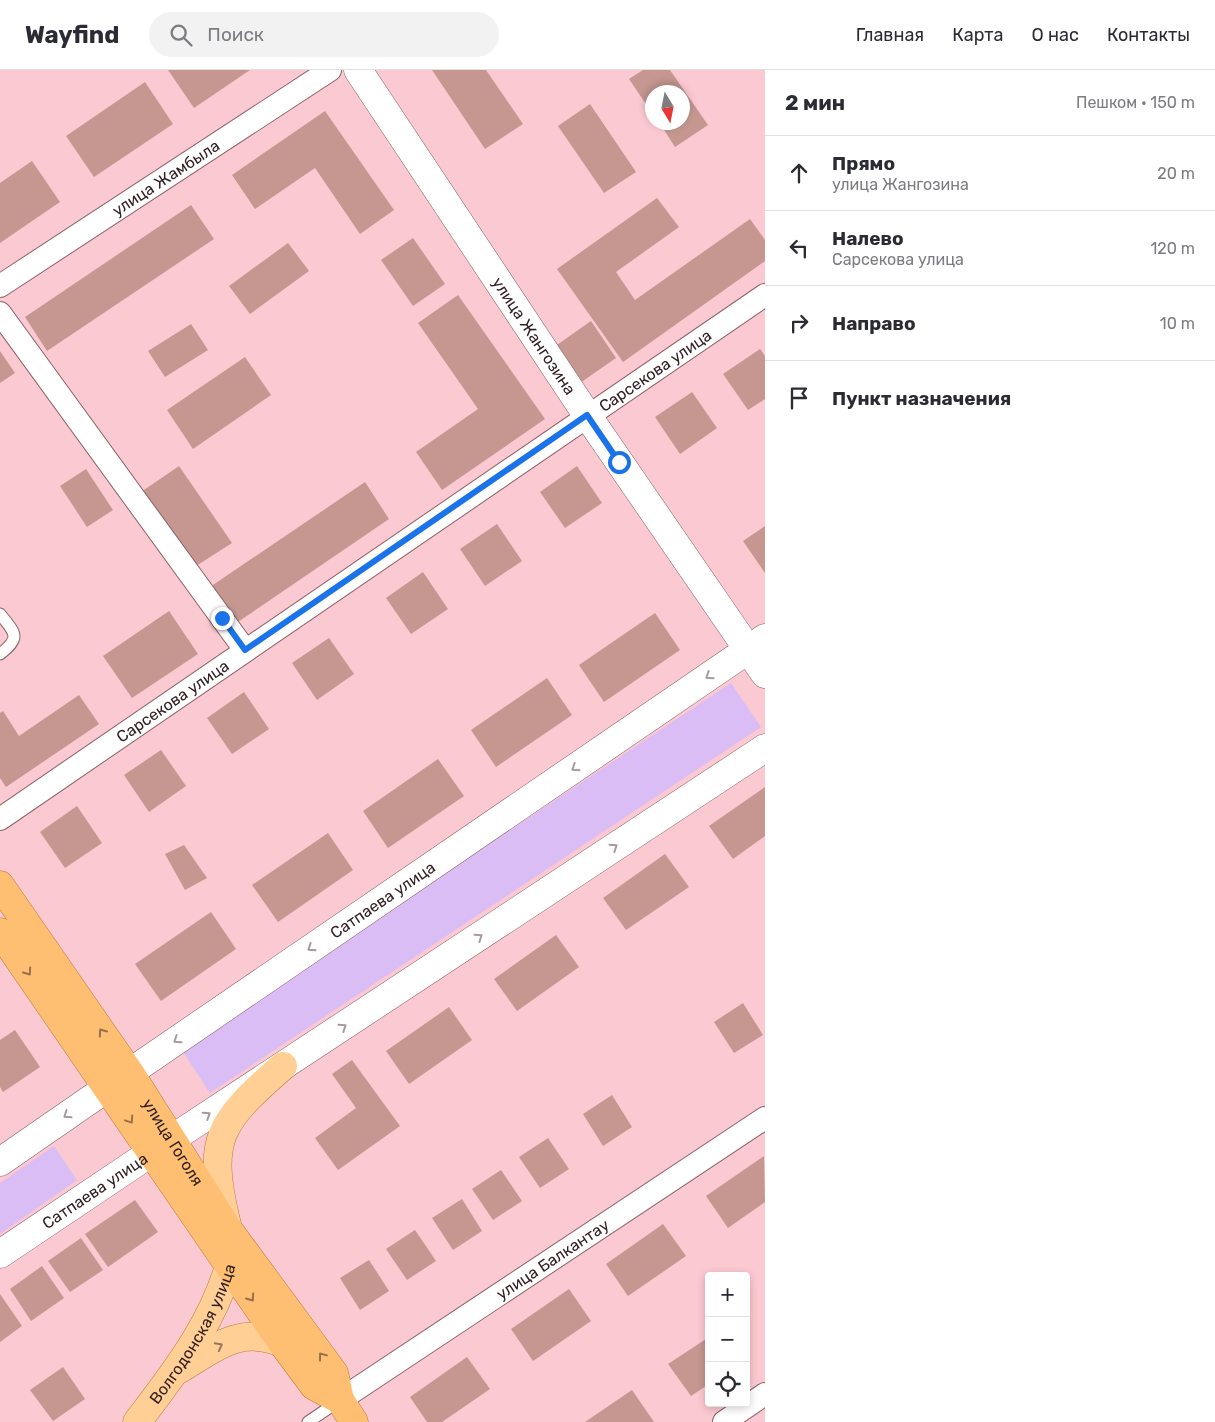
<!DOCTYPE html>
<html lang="ru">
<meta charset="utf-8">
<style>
body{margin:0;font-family:Rubik,sans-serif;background:#f2f2f3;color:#2b2b33}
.controls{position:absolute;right:15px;bottom:15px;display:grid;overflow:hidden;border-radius:5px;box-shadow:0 2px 8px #0003}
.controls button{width:45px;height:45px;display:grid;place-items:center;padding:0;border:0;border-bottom:1px solid #e1e1e2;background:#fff;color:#2b2b33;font:25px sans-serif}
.compass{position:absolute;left:645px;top:15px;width:45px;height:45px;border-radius:50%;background:#fff;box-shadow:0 2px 8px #0003;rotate:170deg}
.stop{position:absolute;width:15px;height:15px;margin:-11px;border:4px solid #1a73e8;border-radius:50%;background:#fff}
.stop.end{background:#1a73e8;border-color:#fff;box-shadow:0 1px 5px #0008}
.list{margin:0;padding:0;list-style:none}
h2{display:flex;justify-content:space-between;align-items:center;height:65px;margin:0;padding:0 20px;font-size:21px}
h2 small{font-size:16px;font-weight:400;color:#7c7c81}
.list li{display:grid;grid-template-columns:32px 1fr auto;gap:15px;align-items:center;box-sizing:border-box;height:75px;padding:0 20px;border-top:1px solid #e1e1e2}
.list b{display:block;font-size:19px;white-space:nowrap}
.list p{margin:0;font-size:16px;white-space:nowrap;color:#7c7c81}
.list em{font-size:16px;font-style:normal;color:#7c7c81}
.icon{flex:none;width:28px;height:28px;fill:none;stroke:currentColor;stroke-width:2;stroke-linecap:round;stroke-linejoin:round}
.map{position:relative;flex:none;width:765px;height:1352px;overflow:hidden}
header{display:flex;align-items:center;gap:30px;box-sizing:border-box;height:70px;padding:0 25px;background:#fff;border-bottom:1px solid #e1e1e2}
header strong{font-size:24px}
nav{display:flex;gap:28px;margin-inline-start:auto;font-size:18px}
.search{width:350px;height:45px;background:#f2f2f3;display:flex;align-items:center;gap:12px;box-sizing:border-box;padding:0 18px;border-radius:28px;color:#7c7c81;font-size:19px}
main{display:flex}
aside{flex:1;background:#fff}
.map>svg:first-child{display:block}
.green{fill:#dabdf5}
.building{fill:#c59790}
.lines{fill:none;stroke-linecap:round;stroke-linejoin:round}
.service-casing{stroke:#8c6168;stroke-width:13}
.minor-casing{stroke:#8c6168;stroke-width:24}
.tertiary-casing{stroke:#8c6168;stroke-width:29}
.secondary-casing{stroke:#8c6168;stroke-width:29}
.primary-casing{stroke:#b77d40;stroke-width:29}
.trunk-casing{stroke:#b77d40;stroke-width:29}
.service{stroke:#fff;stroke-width:11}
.minor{stroke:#fff;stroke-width:22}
.tertiary{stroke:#fff;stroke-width:28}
.secondary{stroke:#fff;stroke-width:28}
.primary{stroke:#ffcf96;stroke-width:28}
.trunk{stroke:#ffbf73;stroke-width:28}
.oneway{stroke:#a39b9c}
.oneway2{stroke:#98704b}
.oneway3{stroke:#98785c}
.route{stroke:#1a73e8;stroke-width:6}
.labels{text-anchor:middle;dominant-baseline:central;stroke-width:4.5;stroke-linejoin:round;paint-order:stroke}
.street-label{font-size:16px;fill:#322023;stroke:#fdf8f8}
</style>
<header>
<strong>Wayfind</strong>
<div class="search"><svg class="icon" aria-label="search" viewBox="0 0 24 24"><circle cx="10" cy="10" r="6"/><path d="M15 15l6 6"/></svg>Поиск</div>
<nav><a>Главная</a><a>Карта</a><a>О нас</a><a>Контакты</a></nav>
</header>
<main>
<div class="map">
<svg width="765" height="1352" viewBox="0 0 765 1352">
<rect width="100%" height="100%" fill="#fbc9d1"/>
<g class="green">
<polygon points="731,613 761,657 210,1023 181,979"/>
<polygon points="54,1076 77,1110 0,1164 0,1113"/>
</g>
<g class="building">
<polygon points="168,0 250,0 194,38"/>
<polygon points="432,0 486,0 523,54 485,79"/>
<polygon points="643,0 670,0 708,55 675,77 659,52 682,52 682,22 652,22 652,43 629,9"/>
<polygon points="145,12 173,54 94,107 66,66"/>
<polygon points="590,34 636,102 604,123 558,56"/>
<polygon points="325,41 394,140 360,164 315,98 255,139 232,105"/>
<polygon points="32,91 60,132 0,173 0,113"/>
<polygon points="657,128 679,157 616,202 635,230 750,149 765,170 765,191 623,292 557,199"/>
<polygon points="191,135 214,169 47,281 25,247"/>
<polygon points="413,168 445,214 413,236 381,190"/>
<polygon points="288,173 309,201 250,244 229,216"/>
<polygon points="458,225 545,349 442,420 416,382 478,339 418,253"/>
<polygon points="591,251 616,288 580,313 554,277"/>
<polygon points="191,254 208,280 165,307 148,281"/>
<polygon points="760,279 765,286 765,329 748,340 723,304"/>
<polygon points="0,281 15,303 0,313"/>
<polygon points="245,287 271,325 193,379 167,340"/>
<polygon points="692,322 717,358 680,384 655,347"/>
<polygon points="179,396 232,473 193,498 141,422"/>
<polygon points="577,396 602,433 565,458 540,422"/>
<polygon points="86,399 113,440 87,457 60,416"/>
<polygon points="365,412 389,449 232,556 207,519"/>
<polygon points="497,454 522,491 485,516 460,479"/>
<polygon points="765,456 765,503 743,471"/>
<polygon points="423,502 448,539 411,564 386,528"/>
<polygon points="169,541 198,584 132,628 103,586"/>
<polygon points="655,543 680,580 604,632 579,595"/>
<polygon points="329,568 354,604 317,630 292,593"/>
<polygon points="547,608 572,645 496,697 471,660"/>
<polygon points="244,622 269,659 232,684 207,648"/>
<polygon points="79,625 99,654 6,717 0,708 0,643 3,641 19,666"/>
<polygon points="161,680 186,716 149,742 124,705"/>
<polygon points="438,689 464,726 388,778 363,741"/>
<polygon points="765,717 765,766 733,789 709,756"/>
<polygon points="77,736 102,773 65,798 40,762"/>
<polygon points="328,763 353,800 278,852 252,815"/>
<polygon points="184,775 207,808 185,820 165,784"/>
<polygon points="665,784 689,817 626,860 603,828"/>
<polygon points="211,842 236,879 161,931 135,894"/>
<polygon points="556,865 579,897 517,941 494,909"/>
<polygon points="743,933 763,965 734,983 714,952"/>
<polygon points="449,937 472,970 409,1014 386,981"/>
<polygon points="15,960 40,997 3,1022 0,1017 0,970"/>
<polygon points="352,990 400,1056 338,1100 315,1068 356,1038 332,1004"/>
<polygon points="612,1025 632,1057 603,1076 583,1044"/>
<polygon points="548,1068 569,1099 540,1118 519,1087"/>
<polygon points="764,1086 765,1132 728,1158 706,1126"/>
<polygon points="501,1100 522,1131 493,1150 472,1119"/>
<polygon points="462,1129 482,1161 453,1180 432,1148"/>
<polygon points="135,1130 158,1162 108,1197 85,1164"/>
<polygon points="663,1154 686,1186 628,1226 606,1194"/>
<polygon points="415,1160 436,1191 407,1210 386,1179"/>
<polygon points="81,1168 103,1200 70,1222 48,1191"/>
<polygon points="369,1190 389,1221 360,1240 340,1208"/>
<polygon points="42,1196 64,1228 31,1251 10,1219"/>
<polygon points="569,1219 591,1251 533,1291 511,1259"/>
<polygon points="0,1224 22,1256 0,1272"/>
<polygon points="709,1267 709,1314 691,1326 668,1294"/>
<polygon points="467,1287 490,1319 442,1352 427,1352 410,1327"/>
<polygon points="63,1297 85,1329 53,1351 30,1320"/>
<polygon points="632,1320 654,1352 585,1352"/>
</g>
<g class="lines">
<g class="service-casing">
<g id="service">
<path d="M 0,544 C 15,563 22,567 0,584"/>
<polyline points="308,1352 339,1331"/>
</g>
</g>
<g class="minor-casing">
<g id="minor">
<path id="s1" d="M 0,216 L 330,0"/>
<polyline points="0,243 245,580"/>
<path id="s2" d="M 0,749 L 765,225"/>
<path id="s3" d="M 340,1330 L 765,1048"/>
<polyline points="724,1352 765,1324"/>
</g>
</g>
<g class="tertiary-casing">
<g id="tertiary">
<path id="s4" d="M 358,0 L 587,345 L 765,604"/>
<polyline points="0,1092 107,1018"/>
<path id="s5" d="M 0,1184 L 152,1082"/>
</g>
</g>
<g class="secondary-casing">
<g id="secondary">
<path id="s6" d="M 110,1016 L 765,568"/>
<polyline points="152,1082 765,678"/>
</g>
</g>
<g class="primary-casing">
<g id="primary">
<path d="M 227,1155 C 206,1068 218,1053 283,996"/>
<path d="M 180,1299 C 215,1278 240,1255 282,1273"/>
<path id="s7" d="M 137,1352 C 178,1299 220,1244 234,1177"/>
</g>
</g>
<g class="trunk-casing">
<g id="trunk">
<path id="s8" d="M 0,815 L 130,1003 L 228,1159 L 334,1303 L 340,1330 L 354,1352"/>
<polyline points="0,862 282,1273 314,1316 340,1330"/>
</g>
</g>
<use href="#service" class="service"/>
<use href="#minor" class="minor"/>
<use href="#tertiary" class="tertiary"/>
<use href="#secondary" class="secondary"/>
<use href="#primary" class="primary"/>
<use href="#trunk" class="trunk"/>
</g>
<defs><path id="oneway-chevron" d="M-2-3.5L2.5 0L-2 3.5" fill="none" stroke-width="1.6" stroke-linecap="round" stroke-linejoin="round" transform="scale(1.25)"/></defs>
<g class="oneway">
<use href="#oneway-chevron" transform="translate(709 606) rotate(146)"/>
<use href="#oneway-chevron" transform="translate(575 698) rotate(146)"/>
<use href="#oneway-chevron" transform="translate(614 777) rotate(-34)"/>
<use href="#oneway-chevron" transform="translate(479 867) rotate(-34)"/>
<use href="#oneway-chevron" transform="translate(311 878) rotate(146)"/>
<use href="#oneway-chevron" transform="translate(343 957) rotate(-34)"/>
<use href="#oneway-chevron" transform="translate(177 970) rotate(146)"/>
<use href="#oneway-chevron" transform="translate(67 1045) rotate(145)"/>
<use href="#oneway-chevron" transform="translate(207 1045) rotate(-33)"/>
</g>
<g class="oneway2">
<use href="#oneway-chevron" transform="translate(28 902) rotate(55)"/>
<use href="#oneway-chevron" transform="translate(102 962) rotate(-125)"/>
<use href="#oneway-chevron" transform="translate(130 1050) rotate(56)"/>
<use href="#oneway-chevron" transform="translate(251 1228) rotate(55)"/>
<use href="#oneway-chevron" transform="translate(322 1286) rotate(-127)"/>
</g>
<use class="oneway3" href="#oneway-chevron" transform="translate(219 1276) rotate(-28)"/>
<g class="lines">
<polyline class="route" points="222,548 245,580 587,345 619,392"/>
</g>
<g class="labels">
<g class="street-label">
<text stroke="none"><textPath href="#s1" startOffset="198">улица Жамбыла</textPath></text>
<text stroke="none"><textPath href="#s4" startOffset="319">улица Жангозина</textPath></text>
<text stroke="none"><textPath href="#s2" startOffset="794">Сарсекова улица</textPath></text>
<text stroke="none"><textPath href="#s2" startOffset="209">Сарсекова улица</textPath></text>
<text stroke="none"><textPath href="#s6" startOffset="330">Сатпаева улица</textPath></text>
<text stroke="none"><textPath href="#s8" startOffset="310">улица Гоголя</textPath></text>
<text stroke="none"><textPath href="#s5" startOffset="114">Сатпаева улица</textPath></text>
<text stroke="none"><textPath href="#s3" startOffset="255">улица Балкантау</textPath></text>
<text stroke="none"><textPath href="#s7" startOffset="105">Волгодонская улица</textPath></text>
</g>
</g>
</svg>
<div class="controls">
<button>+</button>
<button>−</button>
<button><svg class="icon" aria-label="locate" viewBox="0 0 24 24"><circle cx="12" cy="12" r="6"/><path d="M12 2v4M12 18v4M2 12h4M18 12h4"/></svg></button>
</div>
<svg class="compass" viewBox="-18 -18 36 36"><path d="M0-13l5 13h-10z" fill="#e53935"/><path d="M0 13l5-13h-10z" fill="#7c7c81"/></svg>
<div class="stop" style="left:619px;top:392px"></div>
<div class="stop end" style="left:222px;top:548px"></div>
</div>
<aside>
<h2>2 мин<small>Пешком · 150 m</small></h2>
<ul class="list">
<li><svg class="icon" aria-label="ahead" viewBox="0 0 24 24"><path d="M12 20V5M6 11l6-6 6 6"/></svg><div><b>Прямо</b><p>улица Жангозина</p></div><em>20 m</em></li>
<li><svg class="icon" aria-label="left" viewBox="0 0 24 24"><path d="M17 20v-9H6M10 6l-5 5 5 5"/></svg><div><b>Налево</b><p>Сарсекова улица</p></div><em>120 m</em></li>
<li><svg class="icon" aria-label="right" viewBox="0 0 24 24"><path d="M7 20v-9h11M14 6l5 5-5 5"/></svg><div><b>Направо</b></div><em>10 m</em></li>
<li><svg class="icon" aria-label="arrive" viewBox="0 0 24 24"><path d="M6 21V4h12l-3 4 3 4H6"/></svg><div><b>Пункт назначения</b></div></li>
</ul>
</aside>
</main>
